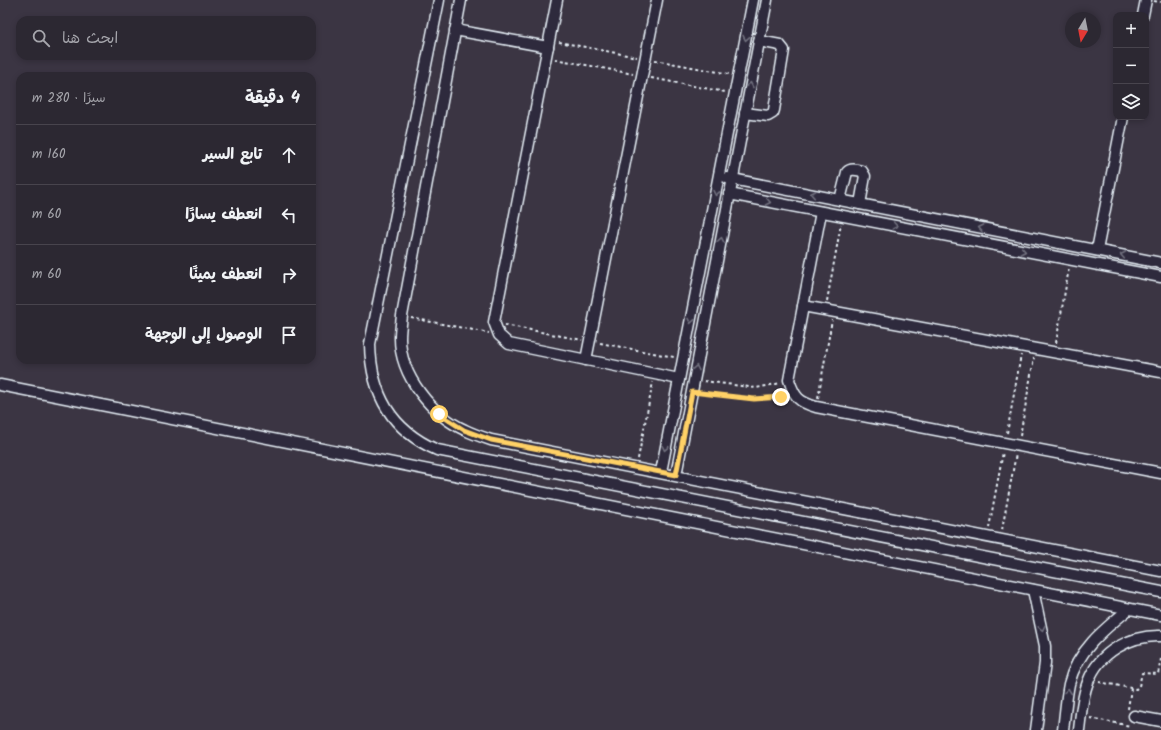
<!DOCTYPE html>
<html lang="ar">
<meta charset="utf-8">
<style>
body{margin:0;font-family:Kalam,"Playpen Sans Arabic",sans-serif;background:#38343e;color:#f1f3f6;direction:rtl}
.controls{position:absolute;right:12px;top:12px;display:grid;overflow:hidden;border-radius:8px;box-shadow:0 2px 6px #0003}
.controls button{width:36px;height:36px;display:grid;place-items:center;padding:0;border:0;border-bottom:1px solid #48444d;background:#2c2832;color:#f1f3f6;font:20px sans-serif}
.compass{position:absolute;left:1065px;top:12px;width:36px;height:36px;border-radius:50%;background:#2c2832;box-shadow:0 2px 6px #0003;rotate:190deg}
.stop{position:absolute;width:12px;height:12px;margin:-9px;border:3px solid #ffd166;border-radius:50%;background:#fff}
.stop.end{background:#ffd166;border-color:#fff;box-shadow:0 1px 4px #0008}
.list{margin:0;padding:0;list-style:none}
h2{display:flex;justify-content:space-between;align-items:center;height:52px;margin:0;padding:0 16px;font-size:17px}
h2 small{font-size:13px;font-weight:400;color:#a6a6ac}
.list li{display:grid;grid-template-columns:26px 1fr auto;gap:12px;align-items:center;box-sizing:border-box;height:60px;padding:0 16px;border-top:1px solid #48444d}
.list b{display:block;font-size:15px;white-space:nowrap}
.list em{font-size:13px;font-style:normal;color:#a6a6ac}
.icon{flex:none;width:22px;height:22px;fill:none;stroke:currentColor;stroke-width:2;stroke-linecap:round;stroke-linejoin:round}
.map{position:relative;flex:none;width:1161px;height:730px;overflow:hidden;direction:ltr}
.search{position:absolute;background:#2c2832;box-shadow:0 2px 6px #0003;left:16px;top:16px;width:300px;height:44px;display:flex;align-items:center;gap:10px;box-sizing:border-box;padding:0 14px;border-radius:12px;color:#a6a6ac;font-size:15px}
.panel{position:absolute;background:#2c2832;box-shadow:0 2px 6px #0003;left:16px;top:72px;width:300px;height:292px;border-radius:12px;direction:rtl}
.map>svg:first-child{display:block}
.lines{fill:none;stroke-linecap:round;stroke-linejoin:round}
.minor-casing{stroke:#e8f1f8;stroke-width:13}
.path{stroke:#e8f1f8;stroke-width:2;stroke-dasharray:3 3;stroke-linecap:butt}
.minor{stroke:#2f2a3d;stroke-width:10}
.oneway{stroke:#70707e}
.route{stroke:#ffd166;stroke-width:5}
</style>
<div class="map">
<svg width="1161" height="730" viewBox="0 0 1161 730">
<rect width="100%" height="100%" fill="#3b3543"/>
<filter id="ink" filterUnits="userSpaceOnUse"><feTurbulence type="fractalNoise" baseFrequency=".025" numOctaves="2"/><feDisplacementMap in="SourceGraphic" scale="8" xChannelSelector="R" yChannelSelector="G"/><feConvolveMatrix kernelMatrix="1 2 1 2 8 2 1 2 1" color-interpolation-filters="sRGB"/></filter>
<g filter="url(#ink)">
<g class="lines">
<g class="minor-casing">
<g id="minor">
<path d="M 439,0 L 370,344 C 371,394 391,430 437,450 L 1161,592"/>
<path d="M 461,0 L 402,316 C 401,324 400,331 400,338 C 400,376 432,415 465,430 C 473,434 482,437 491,440 L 1161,571"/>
<polyline points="557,0 494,322 499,335 509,344 679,379"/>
<polyline points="1143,15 1146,0"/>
<polyline points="455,30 548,47"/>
<polyline points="745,113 768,116 773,113 774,110 784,50 780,45 759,41"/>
<polyline points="727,178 1161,263"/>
<polyline points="729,194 1161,277"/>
<path d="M 840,200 L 847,172 C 851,168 857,170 862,171 L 865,176 L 860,204"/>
<path d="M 821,212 L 789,380 C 795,398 799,402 816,407 L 1161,473"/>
<polyline points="1097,250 1123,117"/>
<polyline points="803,306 1161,372"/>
<polyline points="586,360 657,0"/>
<polyline points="0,385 1161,615"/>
<polyline points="661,472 753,0"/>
<polyline points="676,475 767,0"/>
<polyline points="1033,590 1045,646 1045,663 1036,730"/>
<polyline points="1134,716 1161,721"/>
<path d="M 1063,730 C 1065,715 1066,699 1069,684 C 1077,651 1103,630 1129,609"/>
<path d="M 1079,730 C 1081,714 1082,697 1088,682 C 1099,652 1130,635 1161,636"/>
</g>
</g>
<g class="path">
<polyline points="1154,1 1161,2"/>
<polyline points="559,42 637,57"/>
<polyline points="555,59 633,74"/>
<polyline points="655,60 729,74"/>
<polyline points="651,78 725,92"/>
<polyline points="827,301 841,224"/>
<polyline points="411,318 489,333"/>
<polyline points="505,325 582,340"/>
<polyline points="600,343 674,357"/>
<polyline points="1056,343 1069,268"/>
<polyline points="704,381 756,388 781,383"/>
<polyline points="701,393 754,399 786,396"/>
<polyline points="818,398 832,320"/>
<polyline points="1007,433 1021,355"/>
<polyline points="1020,436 1034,358"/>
<polyline points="638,459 653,382"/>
<polyline points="989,528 1003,452"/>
<polyline points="1002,530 1016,454"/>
<polyline points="1099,682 1136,689 1139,686 1142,673 1158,674 1161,659"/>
<polyline points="1128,709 1131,688"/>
<polyline points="1090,718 1131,726"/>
</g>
<use href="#minor" class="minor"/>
</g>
<defs><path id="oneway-chevron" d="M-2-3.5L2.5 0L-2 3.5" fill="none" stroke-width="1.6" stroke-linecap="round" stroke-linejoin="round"/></defs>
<g class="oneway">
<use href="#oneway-chevron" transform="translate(746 38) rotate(101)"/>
<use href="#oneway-chevron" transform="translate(750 85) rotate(-79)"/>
<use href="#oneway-chevron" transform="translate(716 193) rotate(101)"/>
<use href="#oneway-chevron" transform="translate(813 194) rotate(-169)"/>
<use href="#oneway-chevron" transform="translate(768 202) rotate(11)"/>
<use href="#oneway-chevron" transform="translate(895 226) rotate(11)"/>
<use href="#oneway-chevron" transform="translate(981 228) rotate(-169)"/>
<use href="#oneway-chevron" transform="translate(721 240) rotate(-79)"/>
<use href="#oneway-chevron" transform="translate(1023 251) rotate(11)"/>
<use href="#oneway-chevron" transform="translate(1123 255) rotate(-169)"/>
<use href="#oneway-chevron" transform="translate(691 321) rotate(101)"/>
<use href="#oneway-chevron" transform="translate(696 368) rotate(-79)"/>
<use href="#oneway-chevron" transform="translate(665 448) rotate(101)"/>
<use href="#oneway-chevron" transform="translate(1042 628) rotate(78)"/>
<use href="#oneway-chevron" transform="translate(1068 691) rotate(-82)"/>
</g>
</g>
<g class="lines" filter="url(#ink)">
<polyline class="route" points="439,414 464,430 491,440 676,475 692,392 754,399 781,397"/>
</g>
</svg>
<div class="controls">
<button>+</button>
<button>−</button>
<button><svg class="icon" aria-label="layers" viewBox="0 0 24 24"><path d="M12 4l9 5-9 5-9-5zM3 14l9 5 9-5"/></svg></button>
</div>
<svg class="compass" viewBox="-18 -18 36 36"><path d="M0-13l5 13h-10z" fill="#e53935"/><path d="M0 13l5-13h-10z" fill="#a6a6ac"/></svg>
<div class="stop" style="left:439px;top:414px"></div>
<div class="stop end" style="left:781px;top:397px"></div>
<div class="search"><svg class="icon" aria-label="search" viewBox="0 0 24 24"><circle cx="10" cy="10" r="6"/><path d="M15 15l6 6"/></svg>ابحث هنا</div>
<section class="panel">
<h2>4 دقيقة<small>سيرًا · 280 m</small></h2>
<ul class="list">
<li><svg class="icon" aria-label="ahead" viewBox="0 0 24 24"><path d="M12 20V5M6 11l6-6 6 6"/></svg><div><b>تابع السير</b></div><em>160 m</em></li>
<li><svg class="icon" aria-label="left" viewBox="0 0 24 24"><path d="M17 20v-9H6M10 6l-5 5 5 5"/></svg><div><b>انعطف يسارًا</b></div><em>60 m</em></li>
<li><svg class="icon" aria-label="right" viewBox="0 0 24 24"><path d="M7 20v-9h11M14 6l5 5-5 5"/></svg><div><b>انعطف يمينًا</b></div><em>60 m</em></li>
<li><svg class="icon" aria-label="arrive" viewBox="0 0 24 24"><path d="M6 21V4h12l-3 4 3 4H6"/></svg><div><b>الوصول إلى الوجهة</b></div></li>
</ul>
</section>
</div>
